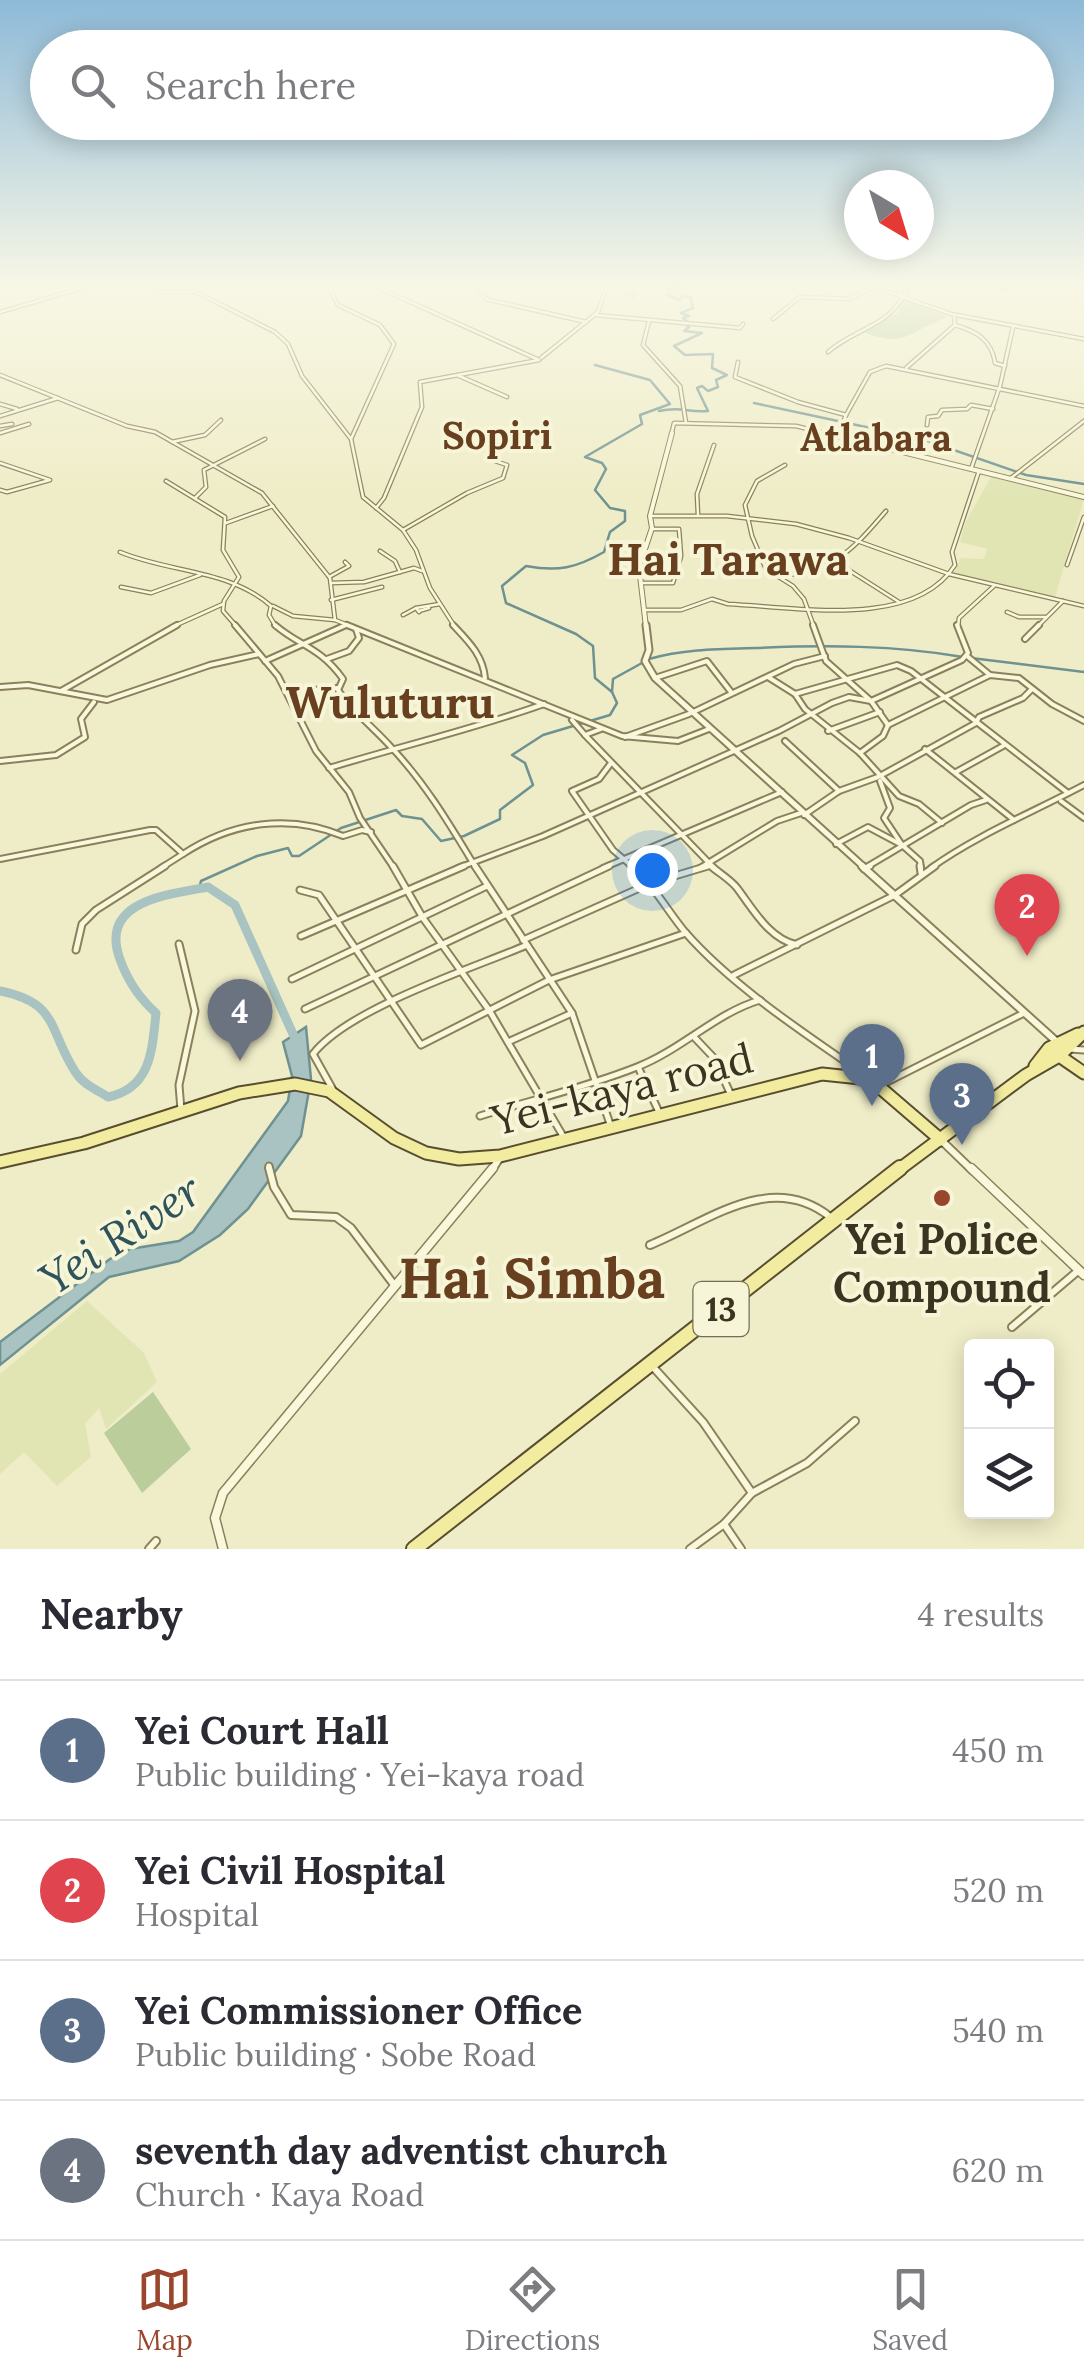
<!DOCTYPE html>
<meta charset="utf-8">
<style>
body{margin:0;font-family:Lora,serif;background:#f7f7f7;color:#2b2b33}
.controls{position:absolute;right:30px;bottom:30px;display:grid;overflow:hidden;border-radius:10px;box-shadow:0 5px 25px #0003}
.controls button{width:90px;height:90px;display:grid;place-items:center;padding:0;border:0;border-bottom:2px solid #e1e1e2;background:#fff;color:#2b2b33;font:50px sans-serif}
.compass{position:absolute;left:844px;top:170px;width:90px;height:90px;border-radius:50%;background:#fff;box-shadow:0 5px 25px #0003;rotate:142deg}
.you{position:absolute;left:652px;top:870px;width:35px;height:35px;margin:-25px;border:8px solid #fff;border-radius:50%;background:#1a73e8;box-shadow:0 0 0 15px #1a73e833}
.badge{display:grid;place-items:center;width:65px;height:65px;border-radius:50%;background:#9a462c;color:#fff;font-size:32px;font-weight:700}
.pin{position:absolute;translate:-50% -82px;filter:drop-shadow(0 2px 5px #0008)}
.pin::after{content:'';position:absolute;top:52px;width:35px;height:30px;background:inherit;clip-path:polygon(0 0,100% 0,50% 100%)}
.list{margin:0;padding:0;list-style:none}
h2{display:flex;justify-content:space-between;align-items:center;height:130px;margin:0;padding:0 40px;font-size:42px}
h2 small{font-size:32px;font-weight:400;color:#7c7c81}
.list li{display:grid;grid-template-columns:65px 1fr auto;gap:30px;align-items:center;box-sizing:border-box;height:140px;padding:0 40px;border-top:2px solid #e1e1e2}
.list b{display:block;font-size:38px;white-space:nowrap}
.list p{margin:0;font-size:32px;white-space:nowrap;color:#7c7c81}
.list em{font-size:32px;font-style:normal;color:#7c7c81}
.icon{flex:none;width:55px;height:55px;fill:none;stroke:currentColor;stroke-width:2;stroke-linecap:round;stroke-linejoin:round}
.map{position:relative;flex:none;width:1084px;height:1549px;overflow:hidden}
.search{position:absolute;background:#fff;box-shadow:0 5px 25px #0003;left:30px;right:30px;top:30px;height:110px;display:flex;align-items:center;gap:25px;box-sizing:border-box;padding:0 35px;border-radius:55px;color:#7c7c81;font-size:38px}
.sheet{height:690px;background:#fff}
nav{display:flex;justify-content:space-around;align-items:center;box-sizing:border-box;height:140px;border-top:2px solid #e1e1e2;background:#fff;font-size:28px;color:#7c7c81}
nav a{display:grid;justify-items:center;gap:5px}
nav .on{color:#9a462c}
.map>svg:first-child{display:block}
.farmland{fill:#e1e5b4}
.green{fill:#bbcd9b}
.water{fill:#a8c3c1;stroke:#6e9191;stroke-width:2.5}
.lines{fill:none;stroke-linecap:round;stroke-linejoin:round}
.stream{stroke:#6e9191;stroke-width:2.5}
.river{stroke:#a8c3c1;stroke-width:9}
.minor-far3-casing{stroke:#8b805c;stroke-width:5}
.minor-far2-casing{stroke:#8b805c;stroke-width:8}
.minor-far1-casing{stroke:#8b805c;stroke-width:9}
.minor-casing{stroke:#8b805c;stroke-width:10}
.tertiary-far4-casing{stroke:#8b805c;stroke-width:5}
.tertiary-far3-casing{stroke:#8b805c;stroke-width:6}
.tertiary-far2-casing{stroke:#8b805c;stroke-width:9}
.tertiary-far1-casing{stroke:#8b805c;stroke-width:10}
.tertiary-casing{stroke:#8b805c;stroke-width:11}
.primary-far1-casing{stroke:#594d30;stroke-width:15}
.primary-casing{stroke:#594d30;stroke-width:18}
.minor-far3{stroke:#f9f8db;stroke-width:2.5}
.minor-far2{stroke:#f9f8db;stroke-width:4}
.minor-far1{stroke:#f9f8db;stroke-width:5}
.minor{stroke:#f9f8db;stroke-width:6}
.tertiary-far4{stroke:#f9f8db;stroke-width:2.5}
.tertiary-far3{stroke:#f9f8db;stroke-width:4}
.tertiary-far2{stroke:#f9f8db;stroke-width:5}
.tertiary-far1{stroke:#f9f8db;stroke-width:6}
.tertiary{stroke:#f9f8db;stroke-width:8}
.primary-far1{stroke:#f1eca0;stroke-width:11}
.primary{stroke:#f1eca0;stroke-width:14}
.poi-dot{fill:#9a462c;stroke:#f6f5d7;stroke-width:4}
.labels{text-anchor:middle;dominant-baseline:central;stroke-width:8;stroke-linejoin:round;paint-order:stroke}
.shield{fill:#f6f5d7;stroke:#736e57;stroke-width:2.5}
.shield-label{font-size:32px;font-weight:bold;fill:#3b3420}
.far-district-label{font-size:38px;font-weight:bold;fill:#68401f;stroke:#f6f5d7}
.near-street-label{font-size:42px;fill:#3b3420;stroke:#f6f5d7}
.near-poi-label{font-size:42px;font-weight:bold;fill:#3b3420;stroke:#f6f5d7}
.district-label{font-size:45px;font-weight:bold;fill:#68401f;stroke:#f6f5d7}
.near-water-label{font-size:45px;font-style:italic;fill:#2f535b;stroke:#f6f5d7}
.near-district-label{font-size:55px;font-weight:bold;fill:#68401f;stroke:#f6f5d7}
</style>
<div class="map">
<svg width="1084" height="1549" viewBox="0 0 1084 1549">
<rect width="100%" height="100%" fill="#efedc7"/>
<g class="farmland">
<polygon points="991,477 1084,499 1055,597 954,573 961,558 984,559 987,549 960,542 965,523"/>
<polygon points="87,1301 144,1353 157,1382 106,1429 99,1408 85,1424 91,1457 57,1486 24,1452 0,1474 0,1374"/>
</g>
<g class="green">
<path d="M 903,299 L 948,317 C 907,331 906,350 861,331 L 898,313 Z"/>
<polygon points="153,1392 191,1449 142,1493 104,1433"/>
</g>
<polygon class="water" points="306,1027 311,1079 301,1136 248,1209 220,1235 179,1261 109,1277 0,1365 0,1342 110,1259 130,1249 179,1241 193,1232 288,1101 292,1076 283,1042"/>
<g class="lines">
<g class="stream">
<polyline points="677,282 675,285 682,287 668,289 670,293 666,295 679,300 683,296 691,298 693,308 681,313 689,316 683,318 690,324"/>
<polyline points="1000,290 1028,282"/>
<path d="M 595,365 L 650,380 L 670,404 L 640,415 L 642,424 L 585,457 L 602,463 L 606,469 L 595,490 L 610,508 L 625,511 L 625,521 L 610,532 L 604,552 C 576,568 558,572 526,566 L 502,586 L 506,603 L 576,634 L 593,646 L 595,678 L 612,692"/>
<polyline points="754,403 922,439 1026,475 1084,484"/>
<path d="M 659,411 C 682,406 688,413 708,411 L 697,388 L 702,386 L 708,391 L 718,387 L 716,380 L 727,375 L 712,368 L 713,354 L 685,355 L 674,346 L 702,333 L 684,331 L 689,327 L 685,324"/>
<polyline points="971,658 1084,672"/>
<path d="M 649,659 C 684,649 719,649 756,648 C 826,645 894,645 963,657"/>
<polyline points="208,887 200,885 201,881 257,856 288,848 292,856 299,856 341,828 396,810 402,816 422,819 441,841 464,836 500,819 500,810 533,785 525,763 512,755 543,735 610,715 617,703 612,692 613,679 642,663"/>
</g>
<path class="river" d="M 0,991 C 60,1003 48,1031 76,1073 C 83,1084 97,1090 108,1097 C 151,1088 152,1051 156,1013 C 139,998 129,983 121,962 C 97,902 164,895 208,887 L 235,905 L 297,1043"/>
<g class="minor-far3-casing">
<g id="minor-far3">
<polyline points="143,282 162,292 196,292 275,332 288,344 302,376 351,439"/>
<polyline points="326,282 338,305 380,325 394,344 351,439 363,497 403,530 416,550 430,588 455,627"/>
<polyline points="366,282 539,360 420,382 422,407 384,498 376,508"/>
<polyline points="473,282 486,299 586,322"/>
<polyline points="860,282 951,314 1084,339"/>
<polyline points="1084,284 1080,286 1084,288"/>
<polyline points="627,292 633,295"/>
<polyline points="902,294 899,292 904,282"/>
<polyline points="904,298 906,289 922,282"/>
<polyline points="0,312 102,282"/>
<polyline points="595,315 740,328 743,324"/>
<path d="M 954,315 L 955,325 C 976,331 992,340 995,363 L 1005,366"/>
<polyline points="773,319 800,297 849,299 874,287"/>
<polyline points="649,321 643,345 680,386 686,423"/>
<path d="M 828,352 C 851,331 887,326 902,298"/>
<polyline points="541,358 598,312 608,282"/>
<polyline points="738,362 735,377 798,402 846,415 838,436"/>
<polyline points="906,368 955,325"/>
<polyline points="0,375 127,426 155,432 262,493 330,578 335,620 353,627"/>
<polyline points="457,375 507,397"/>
<polyline points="0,404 17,409"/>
<polyline points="846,415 870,372 886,366 1084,406"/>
<polyline points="0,416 58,398"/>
<polyline points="927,425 928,417 938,416 942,410 967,409 971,405 993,409"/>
<polyline points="0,426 12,424"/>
<polyline points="0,433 29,424"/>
<polyline points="172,442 205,435 221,420"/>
<polyline points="0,463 50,480 7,492 0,490"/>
<polyline points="785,465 757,481 745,505 752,536 766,569 793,586 804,599 814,627"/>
<polyline points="971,469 1000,386 1013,327"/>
<polyline points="1011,478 1084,421"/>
<polyline points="166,481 225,517 223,550 239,577 224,601 223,611 237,627"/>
<polyline points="195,498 206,487 204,470 265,439"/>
<polyline points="698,515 697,494 714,445"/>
<polyline points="651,516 727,516 796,524 849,538 949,574 1084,606"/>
<polyline points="226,523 273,506"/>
<polyline points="403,530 467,493 503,478 507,465 495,461"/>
<polyline points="380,551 395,561 400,572"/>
<path d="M 120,552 C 170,573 229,569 271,606 L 269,615 L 276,627"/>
<polyline points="643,559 680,560"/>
<polyline points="833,560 899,602"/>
<polyline points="1067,565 1084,517"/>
<polyline points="329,577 349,566 345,562"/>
<path d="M 779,577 C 837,567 848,555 886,511"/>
<polyline points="331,583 364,582 414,568 422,571"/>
<polyline points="643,583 673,583 681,556 679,529 652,529"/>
<polyline points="121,587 151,593 200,575"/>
<polyline points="331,600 382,587"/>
<polyline points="273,606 293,616 335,620"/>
<path d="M 646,610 L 681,610 L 712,599 L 728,604 C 795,607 914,630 955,565 L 952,552 L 979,471"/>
<polyline points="419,611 429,608"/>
<polyline points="419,612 416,608 440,604"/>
<polyline points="1007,612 1019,617 1045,617"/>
<polyline points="403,615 416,608"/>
<polyline points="172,627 223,604"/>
<polyline points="341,627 346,625"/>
<polyline points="958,627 959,618 994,586"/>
<polyline points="1037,627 1063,601"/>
</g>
</g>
<g class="minor-far2-casing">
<g id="minor-far2">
<polyline points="235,625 278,676 316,751 349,792 360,818 394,868"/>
<path d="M 275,625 C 299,646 319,646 343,679 L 338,690 C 354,713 373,727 391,747 C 426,784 450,825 476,868"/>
<polyline points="347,625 622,736 678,741 709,729"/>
<path d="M 453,625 C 468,641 483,655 485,678"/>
<polyline points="813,625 826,661 871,701 888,725"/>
<polyline points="1025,639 1039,625"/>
<polyline points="967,656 990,675"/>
<polyline points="327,659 349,651 359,638 356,629"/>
<polyline points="265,661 346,625"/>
<polyline points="768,677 795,694 805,709 860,753 899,796 919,804 942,823"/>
<polyline points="655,678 707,661 731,692"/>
<polyline points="0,687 28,685 107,700 210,665 259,654"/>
<polyline points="61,691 177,625"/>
<polyline points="289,692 338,688"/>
<polyline points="795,694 897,665 911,671 1068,793"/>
<polyline points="572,720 585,735"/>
<polyline points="601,729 585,735 714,868"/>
<polyline points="828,731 880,712"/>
<polyline points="625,737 689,714 794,664 825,656"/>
<polyline points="785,741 839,791"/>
<polyline points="925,749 1014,820"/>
<polyline points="860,753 883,736 888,725 990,675 1019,678 1052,704 1084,721"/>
<polyline points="0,761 56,755 85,737 81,719 94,702"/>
<polyline points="611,763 599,779 572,791 613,850 634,868"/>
<path d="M 329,768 C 401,746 474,729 544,704"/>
<polyline points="956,772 1003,746"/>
<polyline points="880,781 890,808 884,818 902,845 920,861 921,868"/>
<polyline points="1061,801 1084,818"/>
<polyline points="804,815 839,791 878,777 976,723 979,717 1023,698 1032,689"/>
<polyline points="836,844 868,827 900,844"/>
<path d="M 0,859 L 150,830 L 156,830 L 183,854 C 232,822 289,813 343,836 L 362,830 L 371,832"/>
<polyline points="161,868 183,854"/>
<polyline points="458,868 543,836 779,731 832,703 849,697 871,701 962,660 968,653 957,625"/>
<polyline points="603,868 782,792"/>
<polyline points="700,868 777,821 801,813"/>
<polyline points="865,868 971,805 986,800"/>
<path d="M 931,868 C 975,836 1035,811 1084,785"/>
</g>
</g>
<g class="minor-far1-casing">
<g id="minor-far1">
<polyline points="393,866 423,918 489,1010 563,1136"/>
<polyline points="475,866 572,1013 610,1124"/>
<path d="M 631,866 C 654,885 666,909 685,932 C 730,984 805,1034 862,1073"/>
<path d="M 711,866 C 719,873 731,880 737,888 C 753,909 769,939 797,945"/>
<polyline points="920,866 921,873"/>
<polyline points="864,869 870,866"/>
<polyline points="300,890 319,895 421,1045 549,980 686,933"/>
<polyline points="301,936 464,866"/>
<polyline points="523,940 651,883 708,866"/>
<polyline points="179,944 195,1011 179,1085 181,1110"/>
<polyline points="76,950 82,924 96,910 165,866"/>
<polyline points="734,975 895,895 935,866"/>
<polyline points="292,979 487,886"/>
<polyline points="305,1009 609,866"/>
<polyline points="695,1038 714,1058 731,1095"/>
<polyline points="508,1042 572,1013"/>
<polyline points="1069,1049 1084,1050"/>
<polyline points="639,1069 658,1110"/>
<polyline points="883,1084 1022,1014"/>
<path d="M 332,1088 L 313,1054 C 349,1008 471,969 527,945"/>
<path d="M 480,1116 C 532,1100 587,1087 637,1067 C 681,1050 716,1013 760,1000"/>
<polyline points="269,1166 270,1171"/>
</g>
</g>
<g class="minor-casing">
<g id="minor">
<polyline points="269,1168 274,1187 291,1215 336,1217 351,1228 395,1286"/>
<path d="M 650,1245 C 709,1221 771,1170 830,1217"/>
<polyline points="1012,1327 1079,1270"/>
<polyline points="653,1367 703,1422 752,1493"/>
<polyline points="724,1524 741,1549"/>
<polyline points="149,1549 156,1541"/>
<polyline points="690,1549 724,1524 752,1493 807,1463 855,1421"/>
</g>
</g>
<g class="tertiary-far4-casing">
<polyline id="tertiary-far4" points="671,436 674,423 796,426 836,436"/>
</g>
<g class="tertiary-far3-casing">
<g id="tertiary-far3">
<polyline points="826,433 1084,497"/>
<polyline points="646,627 639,567 652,528 650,516 672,433"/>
</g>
</g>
<g class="tertiary-far2-casing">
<polyline id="tertiary-far2" points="646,625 649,650 645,661 655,678 865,868"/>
</g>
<g class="tertiary-far1-casing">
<g id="tertiary-far1">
<polyline points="862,866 1057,1042"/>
<polyline points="943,1142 973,1171"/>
<polyline points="491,1171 499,1159"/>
</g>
</g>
<g class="tertiary-casing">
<g id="tertiary">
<polyline points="971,1168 1084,1275"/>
<polyline points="223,1549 215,1518 223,1493 493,1168"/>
</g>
</g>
<g class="primary-far1-casing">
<g id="primary-far1">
<polyline points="1055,1053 1084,1073"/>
<polyline points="1035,1066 1049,1048 1078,1034"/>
<polyline points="0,1162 84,1143 239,1093 295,1084 329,1091 394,1138 426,1153 459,1159 500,1156 822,1074 870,1079 941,1140"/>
<polyline points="897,1171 1026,1075 1059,1056 1084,1032"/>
</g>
</g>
<g class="primary-casing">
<polyline id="primary" points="414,1549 900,1168"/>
</g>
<use href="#minor-far3" class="minor-far3"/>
<use href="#minor-far2" class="minor-far2"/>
<use href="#minor-far1" class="minor-far1"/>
<use href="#minor" class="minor"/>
<use href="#tertiary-far4" class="tertiary-far4"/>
<use href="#tertiary-far3" class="tertiary-far3"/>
<use href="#tertiary-far2" class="tertiary-far2"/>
<use href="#tertiary-far1" class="tertiary-far1"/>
<use href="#tertiary" class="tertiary"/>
<use href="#primary-far1" class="primary-far1"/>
<use href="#primary" class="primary"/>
</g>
<linearGradient id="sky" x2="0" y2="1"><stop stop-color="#8ebad8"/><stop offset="0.57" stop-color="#f8f7e6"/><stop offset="1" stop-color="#f8f7e6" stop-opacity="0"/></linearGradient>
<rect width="1084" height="499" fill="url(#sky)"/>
<circle class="poi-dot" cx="942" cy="1198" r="10"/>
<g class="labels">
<rect class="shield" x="693.5" y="1282" width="55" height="54" rx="8"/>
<g class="shield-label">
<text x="721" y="1309">13</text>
</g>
<g class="far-district-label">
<text x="497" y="435">Sopiri</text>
<text x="876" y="437">Atlabara</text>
</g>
<g class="near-street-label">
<text transform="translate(622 1089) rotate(-14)">Yei-kaya road</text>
</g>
<g class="near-poi-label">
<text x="942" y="1239">Yei Police<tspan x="942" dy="48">Compound</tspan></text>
</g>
<g class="district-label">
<text x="728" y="558">Hai Tarawa</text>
<text x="390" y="701">Wuluturu</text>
</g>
<g class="near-water-label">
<text transform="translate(120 1234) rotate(-33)">Yei River</text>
</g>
<g class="near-district-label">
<text x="532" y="1278">Hai Simba</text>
</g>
</g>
</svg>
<div class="controls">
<button><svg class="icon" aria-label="locate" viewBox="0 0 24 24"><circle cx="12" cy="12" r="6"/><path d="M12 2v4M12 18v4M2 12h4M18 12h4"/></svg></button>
<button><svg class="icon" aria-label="layers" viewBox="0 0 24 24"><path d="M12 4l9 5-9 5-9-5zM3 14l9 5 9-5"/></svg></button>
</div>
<svg class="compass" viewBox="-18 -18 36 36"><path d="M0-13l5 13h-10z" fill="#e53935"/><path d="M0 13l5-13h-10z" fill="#7c7c81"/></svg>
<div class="you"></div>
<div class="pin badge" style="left:872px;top:1106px;background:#5c6f8a">1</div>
<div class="pin badge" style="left:1027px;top:956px;background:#e0444e">2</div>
<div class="pin badge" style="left:962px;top:1145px;background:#5c6f8a">3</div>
<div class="pin badge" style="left:240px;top:1061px;background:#6b7280">4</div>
<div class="search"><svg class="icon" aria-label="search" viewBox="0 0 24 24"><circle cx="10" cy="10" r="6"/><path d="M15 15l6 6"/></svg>Search here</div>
</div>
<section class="sheet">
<h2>Nearby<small>4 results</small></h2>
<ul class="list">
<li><span class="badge" style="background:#5c6f8a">1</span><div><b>Yei Court Hall</b><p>Public building · Yei-kaya road</p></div><em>450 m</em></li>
<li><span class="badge" style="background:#e0444e">2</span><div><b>Yei Civil Hospital</b><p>Hospital</p></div><em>520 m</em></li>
<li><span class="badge" style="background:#5c6f8a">3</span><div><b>Yei Commissioner Office</b><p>Public building · Sobe Road</p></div><em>540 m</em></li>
<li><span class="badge" style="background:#6b7280">4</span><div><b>seventh day adventist church</b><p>Church · Kaya Road</p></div><em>620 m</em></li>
</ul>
</section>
<nav>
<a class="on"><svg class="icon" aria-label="map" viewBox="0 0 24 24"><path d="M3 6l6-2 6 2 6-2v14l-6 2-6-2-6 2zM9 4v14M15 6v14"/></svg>Map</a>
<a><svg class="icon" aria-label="directions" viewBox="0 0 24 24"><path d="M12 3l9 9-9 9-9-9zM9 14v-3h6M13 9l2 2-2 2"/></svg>Directions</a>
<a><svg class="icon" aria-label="saved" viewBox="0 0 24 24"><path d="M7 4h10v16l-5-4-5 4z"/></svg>Saved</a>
</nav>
